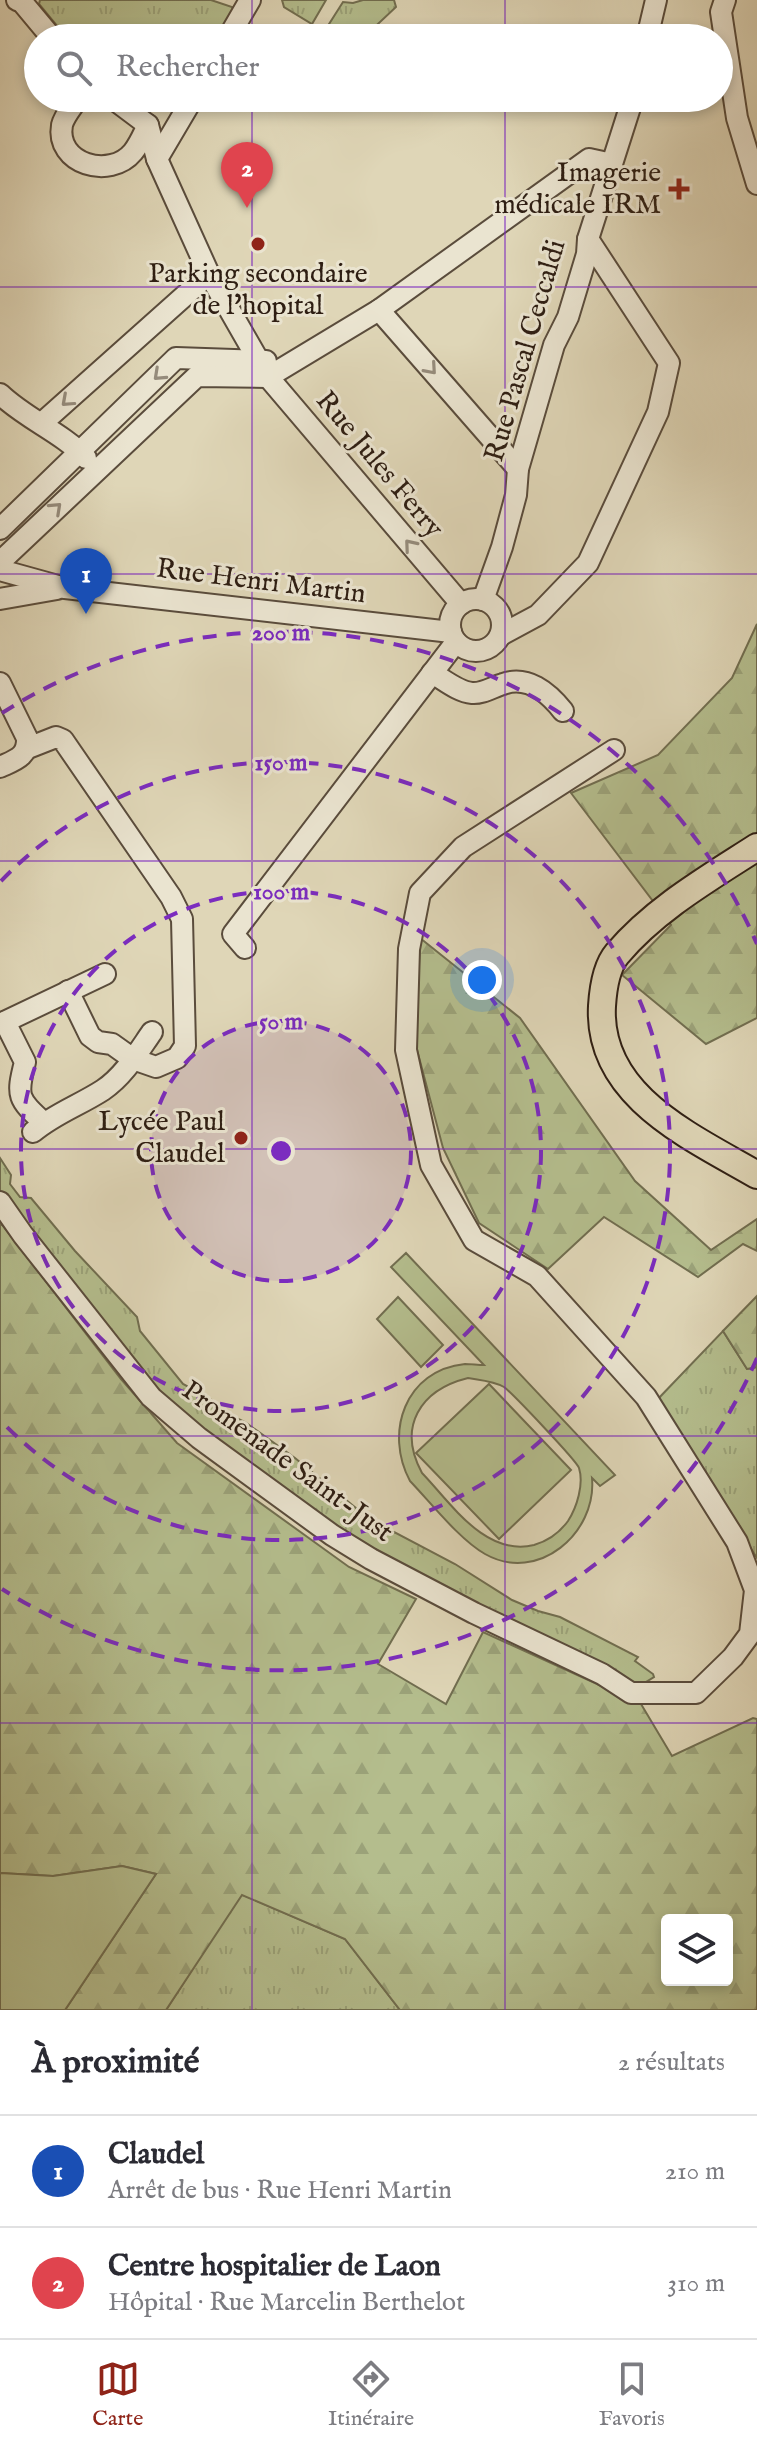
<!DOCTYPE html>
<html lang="fr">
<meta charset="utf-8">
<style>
body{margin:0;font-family:"IM FELL English",serif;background:#f7f7f7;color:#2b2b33}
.controls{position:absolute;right:24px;bottom:24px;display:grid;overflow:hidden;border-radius:8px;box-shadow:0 4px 12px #0003}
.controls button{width:72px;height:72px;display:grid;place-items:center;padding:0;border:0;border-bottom:2px solid #e1e1e2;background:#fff;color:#2b2b33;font:40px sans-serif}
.you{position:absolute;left:482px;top:980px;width:28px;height:28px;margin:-20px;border:6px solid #fff;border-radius:50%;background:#1a73e8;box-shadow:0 0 0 12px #1a73e833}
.badge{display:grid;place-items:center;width:52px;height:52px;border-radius:50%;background:#8f2418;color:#fff;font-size:26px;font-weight:700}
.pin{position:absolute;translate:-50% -66px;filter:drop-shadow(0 2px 4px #0008)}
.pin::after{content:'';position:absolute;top:42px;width:28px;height:24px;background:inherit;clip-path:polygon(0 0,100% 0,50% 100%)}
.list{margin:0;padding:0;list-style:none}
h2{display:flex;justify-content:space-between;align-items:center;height:104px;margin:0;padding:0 32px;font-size:34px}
h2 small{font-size:26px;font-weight:400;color:#7c7c81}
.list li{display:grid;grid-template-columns:52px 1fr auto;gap:24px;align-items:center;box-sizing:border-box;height:112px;padding:0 32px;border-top:2px solid #e1e1e2}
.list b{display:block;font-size:30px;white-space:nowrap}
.list p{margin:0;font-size:26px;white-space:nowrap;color:#7c7c81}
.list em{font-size:26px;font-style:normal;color:#7c7c81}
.icon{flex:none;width:44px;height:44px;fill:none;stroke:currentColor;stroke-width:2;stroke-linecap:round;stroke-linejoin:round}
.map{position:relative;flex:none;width:757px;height:2010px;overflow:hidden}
.search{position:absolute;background:#fff;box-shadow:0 4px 12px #0003;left:24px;right:24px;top:24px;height:88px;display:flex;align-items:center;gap:20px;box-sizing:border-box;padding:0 28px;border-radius:44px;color:#7c7c81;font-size:30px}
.sheet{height:328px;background:#fff}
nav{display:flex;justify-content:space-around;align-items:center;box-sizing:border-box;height:112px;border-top:2px solid #e1e1e2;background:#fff;font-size:22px;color:#7c7c81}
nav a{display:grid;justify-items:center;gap:4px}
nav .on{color:#8f2418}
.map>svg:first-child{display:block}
.grass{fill:url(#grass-tufts);stroke:#716e50;stroke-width:2}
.forest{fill:url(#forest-firs);stroke:#716e50;stroke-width:2;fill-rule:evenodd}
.garden{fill:#b4bd8d;stroke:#716e50;stroke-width:2;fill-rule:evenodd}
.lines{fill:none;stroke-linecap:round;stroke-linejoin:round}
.minor-casing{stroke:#5a4c3c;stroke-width:24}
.major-casing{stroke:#2e1e13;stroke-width:30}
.minor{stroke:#eae4d0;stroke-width:20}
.major{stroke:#dfd6b7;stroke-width:26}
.oneway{stroke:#958b7b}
.grid{fill:none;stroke:#7b2cbf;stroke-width:2;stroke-opacity:0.55}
.ring{fill:none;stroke:#7b2cbf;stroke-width:4;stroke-dasharray:14 10}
.poi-dot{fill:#8f2418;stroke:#eae4d0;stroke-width:3}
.labels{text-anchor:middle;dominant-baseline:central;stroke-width:6;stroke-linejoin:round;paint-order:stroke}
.poi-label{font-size:28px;fill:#2e1e13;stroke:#eae4d0;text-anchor:end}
.street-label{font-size:28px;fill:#2e1e13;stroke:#eae4d0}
.centre{fill:#7b2cbf;stroke:#eae4d0;stroke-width:4}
.ring-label{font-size:24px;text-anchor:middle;font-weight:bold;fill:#7b2cbf;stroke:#eae4d0;stroke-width:6;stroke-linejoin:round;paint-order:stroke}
</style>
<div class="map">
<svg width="757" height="2010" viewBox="0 0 757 2010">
<defs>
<pattern id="grass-tufts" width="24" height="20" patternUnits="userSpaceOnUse" patternTransform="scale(2)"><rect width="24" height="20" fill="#b4bd8d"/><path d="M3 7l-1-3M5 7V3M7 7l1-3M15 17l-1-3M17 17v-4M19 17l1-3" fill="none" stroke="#9ba279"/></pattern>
<pattern id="forest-firs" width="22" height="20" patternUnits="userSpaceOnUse" patternTransform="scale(2)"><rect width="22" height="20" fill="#b4bd8d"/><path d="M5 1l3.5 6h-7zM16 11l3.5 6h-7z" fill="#9ba279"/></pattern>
</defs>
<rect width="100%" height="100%" fill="#dfd6b7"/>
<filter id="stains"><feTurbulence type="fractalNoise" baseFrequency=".0025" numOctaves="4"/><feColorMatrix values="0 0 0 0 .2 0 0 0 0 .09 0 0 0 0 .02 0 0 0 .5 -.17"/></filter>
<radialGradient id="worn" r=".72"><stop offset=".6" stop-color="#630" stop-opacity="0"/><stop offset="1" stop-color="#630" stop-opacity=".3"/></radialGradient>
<g class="grass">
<polygon points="40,0 211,0 232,7 235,13 224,38 67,38 39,4"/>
<polygon points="282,0 326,0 312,24 284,7"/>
<polygon points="363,0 394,0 396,7 363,38 334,38 324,32 343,2 353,3"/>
<polygon points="0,1158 11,1175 10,1184 20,1197 31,1198 75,1251 137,1317 140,1331 183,1384 209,1398 228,1414 245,1422 295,1458 362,1513 358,1520 370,1532 379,1524 455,1564 512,1600 538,1611 560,1617 638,1657 635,1661 653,1674 654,1677 636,1688 451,1594 305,1511 150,1388 0,1194"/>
<polygon points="723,1331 747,1369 757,1367 757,1558 657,1400"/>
<polygon points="241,1894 345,1939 400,2010 166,2010"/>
</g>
<g class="forest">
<polygon points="757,624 757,1018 706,1044 622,975 671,925 571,793 658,755 732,678"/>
<polygon points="420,938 520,1018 635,1181 711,1250 757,1219 757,1251 743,1244 698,1277 604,1217 548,1269 479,1223 443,1148 416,1046"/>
<path d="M 0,1222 L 121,1379 L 177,1443 L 349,1567 L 416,1599 L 378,1664 L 446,1704 L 483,1632 L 641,1704 L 672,1756 L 753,1718 L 757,1719 L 757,2010 L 400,2010 L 345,1939 L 242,1895 L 166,2010 L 65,2010 L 156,1874 L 122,1866 L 53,1876 L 0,1873 ZM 667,1920 L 727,1920 L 727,1980 L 667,1980 Z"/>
<polygon points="757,1296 757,1367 747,1369 723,1331"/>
</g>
<g class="garden">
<path d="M 406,1253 L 615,1475 L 600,1486 L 592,1478 C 597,1533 538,1584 485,1554 C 460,1540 431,1503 410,1481 C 384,1433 405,1370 465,1364 C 471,1364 478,1365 484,1365 L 391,1267 ZM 468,1378 C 479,1380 494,1381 504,1387 C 512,1393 576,1460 579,1468 C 584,1484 577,1507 568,1521 C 560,1532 548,1541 534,1545 C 485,1557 451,1503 422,1473 C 397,1427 420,1390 468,1378 Z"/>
<polygon points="398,1297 443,1345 421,1367 377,1319"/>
<polygon points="489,1384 571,1470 499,1539 416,1453"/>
<polygon points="122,1866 156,1874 65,2010 0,2010 0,1873 53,1876"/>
</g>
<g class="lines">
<g class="minor-casing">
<g id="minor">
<polyline points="17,0 22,2 52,38"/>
<polyline points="725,0 721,12 737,118 757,184"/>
<polyline points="228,38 250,0"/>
<polyline points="647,38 656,0"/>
<path d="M 78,98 C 73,106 64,116 62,125 C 55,164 110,180 133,152 C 139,145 144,133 148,125"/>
<polyline points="112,98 148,125 157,159 209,274 268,377 461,604"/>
<polyline points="157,159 193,98"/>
<polyline points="379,310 518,469"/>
<path d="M 0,394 C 26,419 61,432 86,458"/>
<polyline points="42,423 209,274"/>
<polyline points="0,529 176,358 266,361"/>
<polyline points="0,562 197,376 268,377 379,310 589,159 612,164"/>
<polyline points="0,570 65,588 451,632"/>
<polyline points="0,599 57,589"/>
<circle cx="476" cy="625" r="26"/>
<polyline points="483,600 502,547 516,495 518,469 554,345 568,317 587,254 588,239 633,98"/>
<polyline points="501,635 538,615 588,563 658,412 669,363 588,239"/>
<path d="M 432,673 C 443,679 458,692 472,693 C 482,694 493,687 503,684 C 527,675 548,692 563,711"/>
<path d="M 0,683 L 27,738 C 28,757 15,760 0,767"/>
<polyline points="28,748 56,737 63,740 171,897 182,919 185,1046 177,1058 156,1067 133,1059 112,1044 98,1042 90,1036 68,991"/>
<polyline points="245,948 233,934 456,642"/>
<path d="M 5,1022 L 25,1062 C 16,1097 18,1099 44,1123"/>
<polyline points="0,1024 105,974"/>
<path d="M 33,1132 C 54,1114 80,1105 103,1090 C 124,1076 138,1052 152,1032"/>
<polyline points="0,1202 23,1235 151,1397 199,1438 332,1535 371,1559 474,1613 602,1674 631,1693 696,1693 733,1657 750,1634 755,1590 737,1542 646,1397 537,1276 474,1240 431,1165 406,1050 409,949 420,893 463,847 614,750"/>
</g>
</g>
<g class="major-casing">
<path id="major" d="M 757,847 C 709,878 655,909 617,954 C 606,967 603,990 602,1006 C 597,1096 692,1137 757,1175"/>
</g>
<use href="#minor" class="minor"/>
<use href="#major" class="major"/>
</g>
<defs><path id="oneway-chevron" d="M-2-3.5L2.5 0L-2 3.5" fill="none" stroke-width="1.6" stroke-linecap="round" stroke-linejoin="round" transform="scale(2)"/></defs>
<g class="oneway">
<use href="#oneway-chevron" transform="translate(431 369) rotate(49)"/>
<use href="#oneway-chevron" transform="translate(159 375) rotate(137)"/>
<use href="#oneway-chevron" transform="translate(67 401) rotate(138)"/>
<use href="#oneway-chevron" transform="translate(56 508) rotate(-43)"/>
<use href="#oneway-chevron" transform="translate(410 545) rotate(-130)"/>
</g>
<path class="grid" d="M 252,0 L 252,38M 505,0 L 505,38M 252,98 L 252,2010M 505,98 L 505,2010M 0,287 L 757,287M 0,574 L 757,574M 0,861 L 757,861M 0,1149 L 757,1149M 0,1436 L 757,1436M 0,1723 L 757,1723"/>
<circle cx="281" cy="1151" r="130" fill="#7b2cbf" fill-opacity=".12"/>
<g class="ring">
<circle cx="281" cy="1151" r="130"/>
<circle cx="281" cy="1151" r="260"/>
<path d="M1 881A389 389 0 1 1 1 1421"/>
<path d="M757 1358A519 519 0 0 1 2 1589M2 713A519 519 0 0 1 757 944"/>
</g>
<g class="poi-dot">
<path d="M675 177h8v8h8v8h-8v8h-8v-8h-8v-8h8z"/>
<circle cx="258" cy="244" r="8"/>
<circle cx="241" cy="1138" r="8"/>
</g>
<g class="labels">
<g class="poi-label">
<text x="661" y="173">Imagerie<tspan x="661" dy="32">médicale IRM</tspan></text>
<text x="258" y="274" text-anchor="middle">Parking secondaire<tspan x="258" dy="32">de l'hopital</tspan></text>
<text x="225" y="1122">Lycée Paul<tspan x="225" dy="32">Claudel</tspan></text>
</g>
<g class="street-label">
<text transform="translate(526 351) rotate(-74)">Rue Pascal Ceccaldi</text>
<text transform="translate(379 465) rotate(50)">Rue Jules Ferry</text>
<text transform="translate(261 582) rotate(7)">Rue Henri Martin</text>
<text transform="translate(287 1462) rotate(36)">Promenade Saint-Just</text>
</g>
</g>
<circle cx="281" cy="1151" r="12" class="centre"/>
<g class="ring-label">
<text x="281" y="640">200 m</text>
<text x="281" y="770">150 m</text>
<text x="281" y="899">100 m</text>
<text x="281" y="1029">50 m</text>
</g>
<rect width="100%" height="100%" filter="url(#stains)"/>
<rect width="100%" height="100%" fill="url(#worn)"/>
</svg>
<div class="controls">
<button><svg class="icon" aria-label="layers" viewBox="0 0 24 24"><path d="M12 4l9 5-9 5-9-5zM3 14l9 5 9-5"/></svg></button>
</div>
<div class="you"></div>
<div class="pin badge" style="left:86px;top:614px;background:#1a4fb4">1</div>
<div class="pin badge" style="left:247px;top:208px;background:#e0444e">2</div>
<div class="search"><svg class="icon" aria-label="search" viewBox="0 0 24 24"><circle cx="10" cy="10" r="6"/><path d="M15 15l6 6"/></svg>Rechercher</div>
</div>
<section class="sheet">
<h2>À proximité<small>2 résultats</small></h2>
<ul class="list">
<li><span class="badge" style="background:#1a4fb4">1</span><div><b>Claudel</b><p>Arrêt de bus · Rue Henri Martin</p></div><em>210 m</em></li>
<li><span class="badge" style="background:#e0444e">2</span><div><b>Centre hospitalier de Laon</b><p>Hôpital · Rue Marcelin Berthelot</p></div><em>310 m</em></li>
</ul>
</section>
<nav>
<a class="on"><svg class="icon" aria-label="map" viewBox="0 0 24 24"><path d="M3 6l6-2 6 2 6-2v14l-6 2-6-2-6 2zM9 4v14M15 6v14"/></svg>Carte</a>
<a><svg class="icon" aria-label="directions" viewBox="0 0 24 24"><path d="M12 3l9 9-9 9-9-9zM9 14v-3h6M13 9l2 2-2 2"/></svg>Itinéraire</a>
<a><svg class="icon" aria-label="saved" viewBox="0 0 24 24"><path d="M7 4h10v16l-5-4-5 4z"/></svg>Favoris</a>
</nav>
